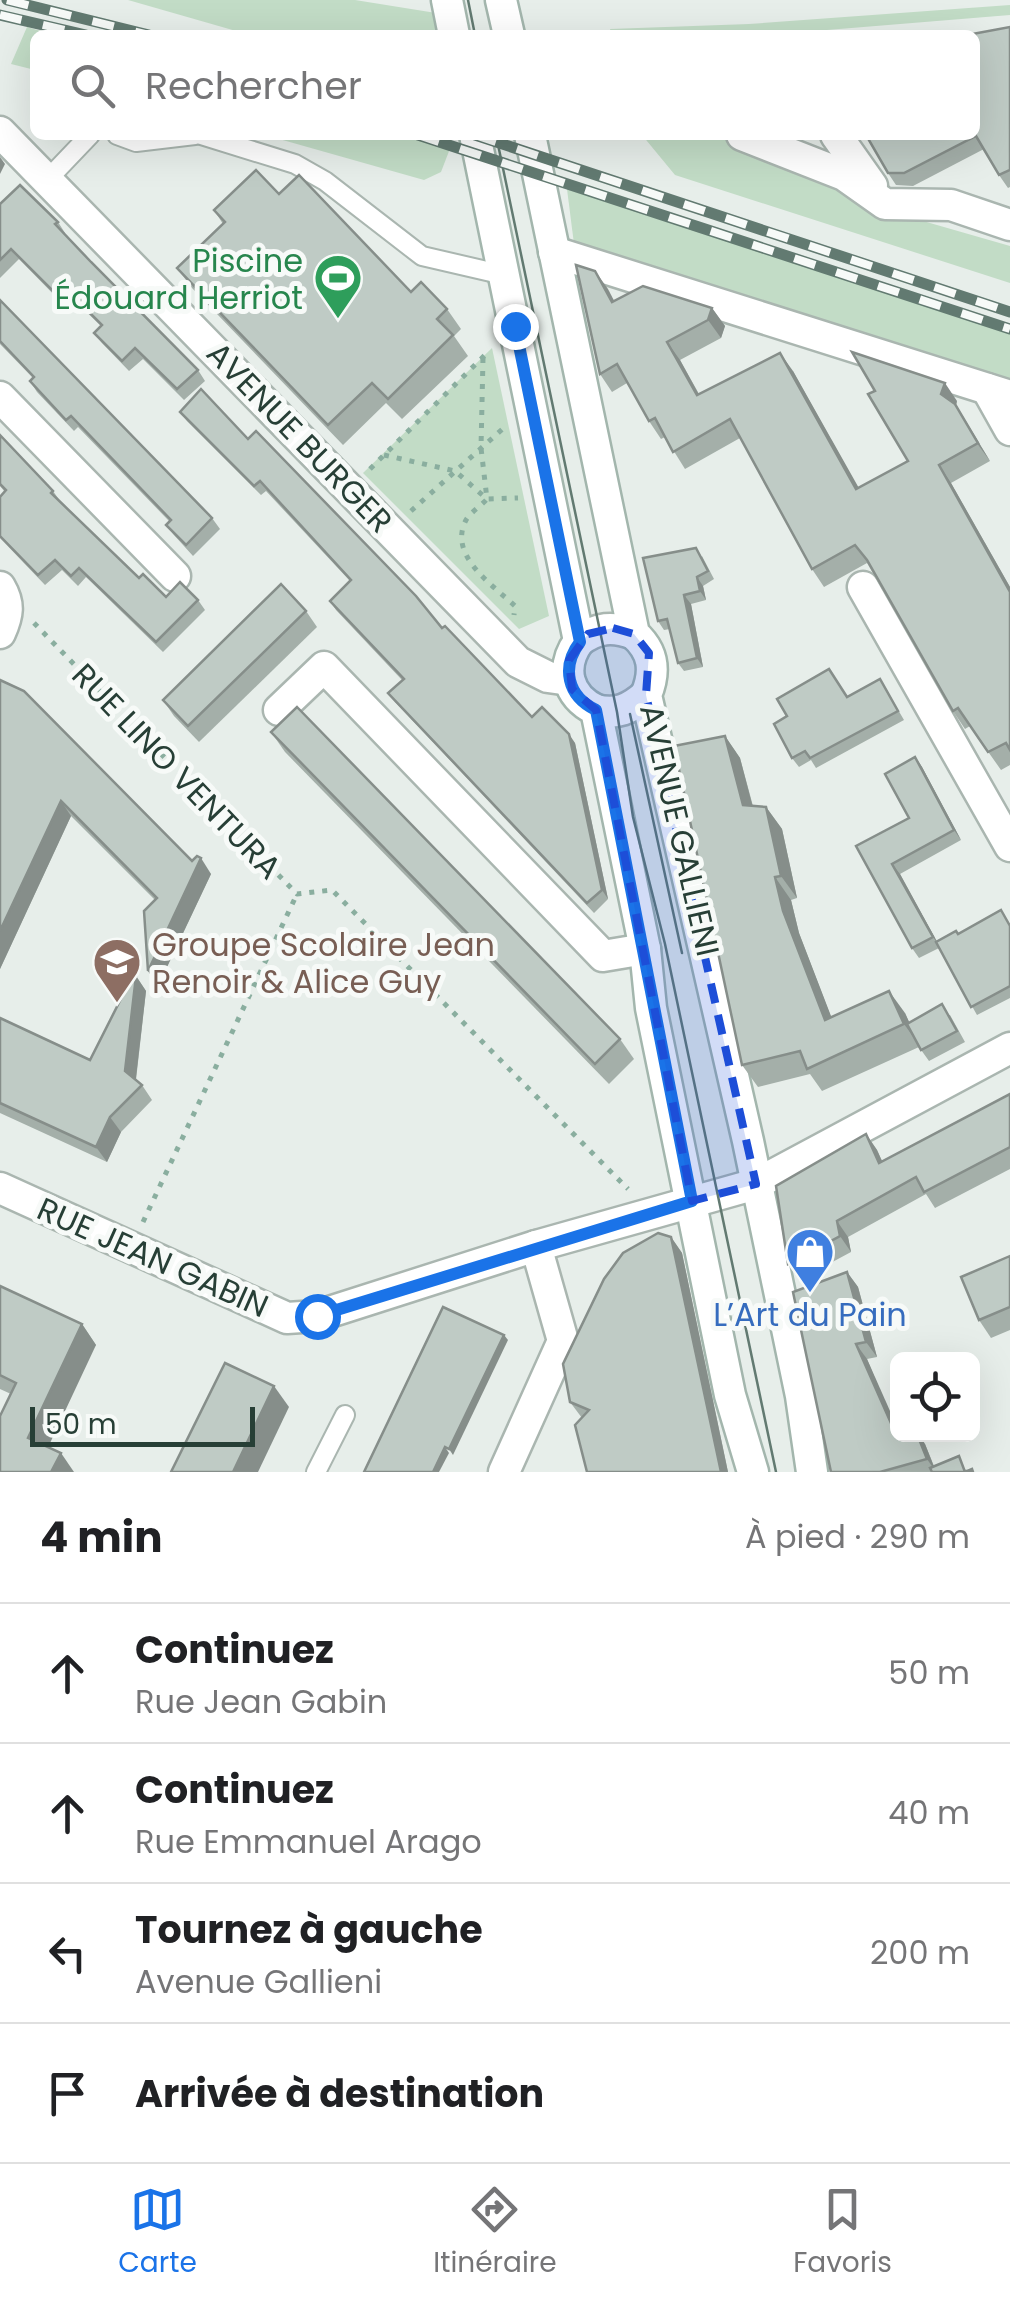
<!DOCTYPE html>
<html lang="fr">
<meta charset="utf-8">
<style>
body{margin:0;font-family:Poppins,sans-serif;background:#f2f2f2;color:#202124}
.controls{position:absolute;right:30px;bottom:30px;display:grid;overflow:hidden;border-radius:15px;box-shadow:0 10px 40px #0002}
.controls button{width:90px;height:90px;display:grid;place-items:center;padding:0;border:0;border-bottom:2px solid #e0e0e0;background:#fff;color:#202124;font:50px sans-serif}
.scale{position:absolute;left:30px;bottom:25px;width:225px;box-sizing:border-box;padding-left:10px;border:5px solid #273f36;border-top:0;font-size:28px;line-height:35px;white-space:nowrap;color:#273f36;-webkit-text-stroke:8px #f7faf8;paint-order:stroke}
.stop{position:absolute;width:30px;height:30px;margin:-22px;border:8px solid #1a73e8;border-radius:50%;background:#fff}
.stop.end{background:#1a73e8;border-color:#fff;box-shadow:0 2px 10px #0008}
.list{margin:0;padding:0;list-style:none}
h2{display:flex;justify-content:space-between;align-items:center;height:130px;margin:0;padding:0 40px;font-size:42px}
h2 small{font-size:32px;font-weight:400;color:#757577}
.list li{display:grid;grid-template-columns:65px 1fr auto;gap:30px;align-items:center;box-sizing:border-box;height:140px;padding:0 40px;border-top:2px solid #e0e0e0}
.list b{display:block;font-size:38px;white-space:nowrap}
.list p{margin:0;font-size:32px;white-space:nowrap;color:#757577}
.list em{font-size:32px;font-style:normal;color:#757577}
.icon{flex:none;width:55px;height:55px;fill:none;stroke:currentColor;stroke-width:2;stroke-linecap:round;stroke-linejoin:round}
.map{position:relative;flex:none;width:1010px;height:1472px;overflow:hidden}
.search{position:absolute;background:#fff;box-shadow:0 10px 40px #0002;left:30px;right:30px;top:30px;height:110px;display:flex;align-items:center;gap:25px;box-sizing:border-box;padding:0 35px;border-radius:15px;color:#757577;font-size:38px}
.sheet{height:690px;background:#fff}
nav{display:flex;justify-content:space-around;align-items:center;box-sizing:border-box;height:140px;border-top:2px solid #e0e0e0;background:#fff;font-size:28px;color:#757577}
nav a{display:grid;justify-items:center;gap:5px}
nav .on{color:#1a73e8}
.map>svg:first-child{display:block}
.green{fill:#c2dcc6}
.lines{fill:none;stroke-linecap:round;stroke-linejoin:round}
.lane-casing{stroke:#aab6b0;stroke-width:22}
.street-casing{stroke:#aab6b0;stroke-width:35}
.secondary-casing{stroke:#a3b6ad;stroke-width:35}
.path{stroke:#8aae9f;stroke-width:5;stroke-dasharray:5 8;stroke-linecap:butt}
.lane{stroke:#fff;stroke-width:18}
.street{stroke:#fff;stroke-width:30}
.secondary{stroke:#fff;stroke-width:30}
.tram{stroke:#627a71;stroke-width:2.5}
.rail-casing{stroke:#627a71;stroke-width:11}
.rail{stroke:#f7faf8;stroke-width:8;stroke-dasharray:22;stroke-linecap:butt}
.wall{fill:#a4afa9}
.shaded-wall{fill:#868e8a}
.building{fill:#bfcbc5;stroke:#868e8a;stroke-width:2.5}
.route{stroke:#1a73e8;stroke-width:12}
.marked{fill:#1d4ed8;fill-opacity:0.2;stroke:#1d4ed8;stroke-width:8;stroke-dasharray:20 12;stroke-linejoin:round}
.labels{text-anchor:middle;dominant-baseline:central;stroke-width:10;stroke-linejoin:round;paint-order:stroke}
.leisure-label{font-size:32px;fill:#27864d;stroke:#f7faf8;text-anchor:end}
.street-label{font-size:32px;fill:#273f36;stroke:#f7faf8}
.education-label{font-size:32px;fill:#785e54;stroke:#f7faf8;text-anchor:start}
.shop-label{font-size:32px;fill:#366cbe;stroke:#f7faf8}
</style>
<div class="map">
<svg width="1010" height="1472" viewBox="0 0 1010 1472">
<rect width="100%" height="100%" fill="#e7eeea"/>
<g class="green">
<polygon points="128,0 355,0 436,13 440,35 250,35"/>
<polygon points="1010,5 1010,15 766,35 612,35 610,29 749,24"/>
<polygon points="27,27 54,35 35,35 35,70 11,64"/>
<polygon points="265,135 411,135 451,146 441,172 424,180"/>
<polygon points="642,135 730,135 882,181 923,221 1010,246 1010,283 675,175"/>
<polygon points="567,189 1010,331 1010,379 574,244"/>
<polygon points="492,348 549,616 519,629 363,473"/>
</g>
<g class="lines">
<g class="lane-casing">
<g id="lane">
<polyline points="117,135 136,142 195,135"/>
<polyline points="201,135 295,164 325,181 422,256 504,275"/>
<polyline points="48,179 90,135"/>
<polyline points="316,1472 345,1415"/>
</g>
</g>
<g class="street-casing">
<g id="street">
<polyline points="0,132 518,662 548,677 569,680"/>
<polyline points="742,135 844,175 885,204 951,205 1010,225"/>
<polyline points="836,135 872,186"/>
<polyline points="554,252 1010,396"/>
<polyline points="987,389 1010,430"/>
<polyline points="0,397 175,576"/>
<path d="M 0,587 C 10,604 8,615 0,633"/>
<polyline points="863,587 1010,846"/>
<path d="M 579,641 C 597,627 613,626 634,634"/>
<polyline points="279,710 324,667 603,956 645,949"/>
<path d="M 596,710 C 617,715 630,709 646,695"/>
<polyline points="0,1188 287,1318 317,1316 536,1246 756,1184 1010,1048"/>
<polyline points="504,1472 563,1341 536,1246"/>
</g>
</g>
<g class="secondary-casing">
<g id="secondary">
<polyline points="447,0 454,35"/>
<polyline points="501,0 509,35"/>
<path d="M 475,135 L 579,641 C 560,667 567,696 596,710 L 645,949 L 651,1008 L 730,1395 L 753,1472"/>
<path d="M 530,135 L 634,634 C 654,652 656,671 646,695 L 748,1141 L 801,1396 L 812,1472"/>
</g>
</g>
<g class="path">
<path d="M 483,358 L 481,448 L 487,499 C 481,506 468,514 465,522 C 449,557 494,586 515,606 L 514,615"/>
<polyline points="384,455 455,471 487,499 518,498"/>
<polyline points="370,469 490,350"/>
<polyline points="411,511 507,425"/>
<polyline points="34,623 297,894 332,890 628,1189"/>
<polyline points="143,1222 297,894"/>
</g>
<use href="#lane" class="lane"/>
<use href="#street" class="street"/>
<use href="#secondary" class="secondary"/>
<g class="tram">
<polyline points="468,0 475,35"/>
<polyline points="496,135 617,712 633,817 665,944 776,1472"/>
<polyline points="630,714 682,953"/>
</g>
<g class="rail-casing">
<g id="rail">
<polyline points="7,0 149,35"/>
<polyline points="0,15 86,35"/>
<polyline points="418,135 1010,329"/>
<polyline points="475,135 1010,312"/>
</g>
</g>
<use href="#rail" class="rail"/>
</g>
<g class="wall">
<polygon points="1010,27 1010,187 1008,188 999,175 984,149 913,186 896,185 888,173"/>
<polygon points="279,194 411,292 447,309 461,329 454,336 468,356 402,419 386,403 343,445 192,288 177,268 223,224 214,210"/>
<polygon points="0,204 58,222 65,233 64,234 198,370 205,381 184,400 143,359 129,371 102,343 94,333 101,326 70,296 63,304 19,259 0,278"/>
<polygon points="595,271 614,301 712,308 725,326 721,338 680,360 699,394 793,371 858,488 908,461 957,401 956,405 990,461 951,483 1010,587 1010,765 1001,770 970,726 965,729 953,711 867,563 824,587 812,569 740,438 685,469 665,437 661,439 649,421 627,383 612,392 600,374"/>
<polygon points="0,300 212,518 220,529 193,556 174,535 166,525 170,522 78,427 74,431 37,392 30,381 33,378 0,344"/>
<polygon points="180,412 248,439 532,717 575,743 608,899 594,913 395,702 388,693 402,680 336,610 330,601 350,581 266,491 261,495 187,421"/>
<polygon points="0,435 53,491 60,501 139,578 166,597 198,600 205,610 163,652 86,577 78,586 62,570 45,585 0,538 0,497 5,492 0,486"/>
<polygon points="702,556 714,579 703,586 706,600 691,604 703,667 684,671 678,663 670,629 664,630 658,621"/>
<polygon points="306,611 317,627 199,742 174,716 163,700"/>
<polygon points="880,679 904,720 816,768 811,760 799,767 792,758 847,697"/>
<polygon points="0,680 192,861 211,874 158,986 148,971 155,900 71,816 0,969"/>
<polygon points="271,732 620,1039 634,1059 609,1084 285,752"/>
<polygon points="725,736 740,758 753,806 766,807 782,829 797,898 791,900 799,933 831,1017 905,1013 909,1022 950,1015 965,1042 929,1061 919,1047 822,1091 810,1074 758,1087 742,1065"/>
<polygon points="915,757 922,767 961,840 900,874 937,942 958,934 1010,923 1010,998 977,1015 939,948 919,958 912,948 856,846 909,818"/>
<polygon points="136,976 146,991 136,1080 142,1085 152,1100 121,1132 107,1162 0,1113 0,1018 90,1060"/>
<polygon points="1010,1094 1010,1169 935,1208 926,1194 848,1237 851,1252 799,1280 788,1264 866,1134 877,1150 882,1161"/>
<polygon points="671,1237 682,1253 728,1472 587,1472 582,1418 570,1402"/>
<polygon points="1010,1256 1010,1330 991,1338 979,1320"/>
<polygon points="847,1272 858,1287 877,1357 867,1359 898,1434 925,1444 934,1466 969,1470 972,1469 974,1472 831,1472"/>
<polygon points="0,1286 82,1324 96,1345 0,1472 11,1394 0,1389"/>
</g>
<g class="shaded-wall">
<polygon points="0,157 5,164 0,174"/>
<polygon points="595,271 608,289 624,320 612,302"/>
<polygon points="712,308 725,326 721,338 708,320"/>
<polygon points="667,342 680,360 709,413 697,395"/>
<polygon points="780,353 793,371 869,506 856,489"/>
<polygon points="945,383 957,401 956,405 990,461 941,394"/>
<polygon points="939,465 951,483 1010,587 1010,592"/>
<polygon points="697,577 703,586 706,600 700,591"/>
<polygon points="684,595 691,604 703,667 697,658"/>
<polygon points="569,734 575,743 608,899 602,890"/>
<polygon points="725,736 740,758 758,827 743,805"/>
<polygon points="915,757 922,767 961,840 954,830"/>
<polygon points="61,801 71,816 0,969 0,931"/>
<polygon points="766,807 782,829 797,898 781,876"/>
<polygon points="201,858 211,874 158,986 148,971"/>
<polygon points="892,864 900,874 940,947 933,937"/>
<polygon points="775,877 791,900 799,933 841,1042 825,1020 783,911"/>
<polygon points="136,976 146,991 135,1086 125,1071"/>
<polygon points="889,991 905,1013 920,1046 904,1024"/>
<polygon points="110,1117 121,1132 107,1162 96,1147"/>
<polygon points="866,1134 877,1150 890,1179 879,1163"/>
<polygon points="837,1221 848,1237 851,1252 840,1236"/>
<polygon points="671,1237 682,1253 728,1472 721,1472"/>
<polygon points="847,1272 858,1287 877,1357 866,1342"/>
<polygon points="82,1324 96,1345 43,1458 28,1438"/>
<polygon points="504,1335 508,1340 453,1455 449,1449"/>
<polygon points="856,1344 867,1359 898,1429 898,1434 894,1430"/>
<polygon points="274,1386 289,1407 258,1472 233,1472"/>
<polygon points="917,1434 919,1434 925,1444 936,1472 927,1459"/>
<polygon points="445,1447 449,1453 439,1472 433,1472"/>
<polygon points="61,1453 74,1472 51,1472"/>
</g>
<g class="building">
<polygon points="1010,27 1010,170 999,175 976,136 904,173 888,173 866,135 975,135 975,35 967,35"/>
<polygon points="256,170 279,194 299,175 411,292 421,282 447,309 437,319 453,335 388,399 372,383 328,425 177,268 225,222 214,210"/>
<polygon points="20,185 58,222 55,224 91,262 198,370 177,389 135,348 122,361 94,333 102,325 63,286 55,293 11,249 0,260 0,204"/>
<polygon points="576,265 595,271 612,302 643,286 712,308 708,320 667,342 697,395 780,353 856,489 908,461 868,394 875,391 852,352 945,383 941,394 955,404 978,443 939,465 1010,592 1010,750 1006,743 988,752 958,708 953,711 867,560 855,545 812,569 730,419 673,452 655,418 649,421 617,364 600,374"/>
<polygon points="0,300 212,518 186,545 166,525 171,520 71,416 66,420 30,381 34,377 0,341"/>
<polygon points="201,389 248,439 256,431 416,596 442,628 445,626 532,717 542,707 569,734 602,890 587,903 388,693 404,679 330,601 351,580 260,481 254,486 180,412"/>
<polygon points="0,435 53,491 51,493 139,578 143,574 166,597 180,582 198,600 156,642 79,568 71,576 55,560 38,575 0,536 0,497 6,490 0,484"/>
<polygon points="696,548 708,571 697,577 700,591 684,595 697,658 678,663 667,619 658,621 643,558"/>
<polygon points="281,584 306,611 188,726 163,700"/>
<polygon points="829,669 847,697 880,679 898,711 810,758 805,751 792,758 774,724 787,716 777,699"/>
<polygon points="0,680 24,691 192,861 197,856 201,858 148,971 144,911 157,898 61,801 0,931"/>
<polygon points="297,707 620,1039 595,1064 271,732"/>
<polygon points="725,736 743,805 766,807 781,876 775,877 783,911 825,1020 889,991 904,1024 807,1069 800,1051 742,1065 674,746"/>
<polygon points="915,757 954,830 892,864 933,937 912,948 856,846 909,818 885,774"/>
<polygon points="1001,910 1010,926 1010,986 971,1007 936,942 956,931 958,934"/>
<polygon points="133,975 136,976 125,1071 142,1085 110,1117 96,1147 0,1103 0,1018 90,1060"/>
<polygon points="942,1004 957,1031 921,1050 907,1024"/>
<polygon points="1010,1094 1010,1147 924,1192 916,1177 837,1221 840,1236 788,1264 776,1186 866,1134 879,1163"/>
<polygon points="658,1233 671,1237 721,1472 587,1472 575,1425 589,1410 570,1402 563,1364 604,1279 623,1253"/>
<polygon points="1010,1256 1010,1307 979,1320 961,1277"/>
<polygon points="847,1272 866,1342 856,1344 894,1430 898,1430 898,1434 917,1434 927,1459 880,1472 831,1472 793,1292"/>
<polygon points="0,1286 82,1324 28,1438 61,1453 51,1472 0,1472 0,1416 16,1383 0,1375"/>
<polygon points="443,1307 504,1335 449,1449 445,1447 433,1472 364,1472"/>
<polygon points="225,1363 274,1386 233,1472 171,1472"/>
<polygon points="959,1456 965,1472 972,1469 973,1472 932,1472 930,1468"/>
</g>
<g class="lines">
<path class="route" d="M 317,1316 L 692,1201 L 596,710 C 567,696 561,667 580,642 L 515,326"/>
</g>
<path class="marked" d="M 613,628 L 634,634 L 649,653 L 646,695 L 756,1184 L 692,1201 L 596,710 L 572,689 L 569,660 L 588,634 Z"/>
<defs>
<g id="stadium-pin" transform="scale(2.5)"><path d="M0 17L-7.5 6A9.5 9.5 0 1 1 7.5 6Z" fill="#2e9e5b" stroke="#f7faf8"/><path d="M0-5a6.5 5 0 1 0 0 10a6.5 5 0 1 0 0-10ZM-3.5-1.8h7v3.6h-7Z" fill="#fff"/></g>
<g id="school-pin" transform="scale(2.5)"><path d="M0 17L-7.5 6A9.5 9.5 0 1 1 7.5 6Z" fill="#8d6e63" stroke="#f7faf8"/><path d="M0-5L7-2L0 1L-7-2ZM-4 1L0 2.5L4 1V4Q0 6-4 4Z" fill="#fff"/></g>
<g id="shop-pin" transform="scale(2.5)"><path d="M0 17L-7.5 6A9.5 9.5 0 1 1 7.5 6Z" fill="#3f7fe0" stroke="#f7faf8"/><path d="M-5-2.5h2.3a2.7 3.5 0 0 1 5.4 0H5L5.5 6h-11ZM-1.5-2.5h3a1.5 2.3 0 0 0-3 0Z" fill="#fff"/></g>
</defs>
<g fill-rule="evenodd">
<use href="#stadium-pin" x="338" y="278"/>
<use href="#school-pin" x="117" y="962"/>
<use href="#shop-pin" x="810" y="1252"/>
</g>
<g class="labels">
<g class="leisure-label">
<text x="303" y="260">Piscine<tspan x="303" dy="37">Édouard Herriot</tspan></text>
</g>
<g class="street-label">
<text transform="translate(300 437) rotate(46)">AVENUE BURGER</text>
<text transform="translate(177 771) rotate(46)">RUE LINO VENTURA</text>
<text transform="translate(680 830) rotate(77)">AVENUE GALLIENI</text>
<text transform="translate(153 1257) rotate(24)">RUE JEAN GABIN</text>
</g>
<g class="education-label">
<text x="152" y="944">Groupe Scolaire Jean<tspan x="152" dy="37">Renoir &amp; Alice Guy</tspan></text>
</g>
<g class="shop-label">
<text x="810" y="1314">L’Art du Pain</text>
</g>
</g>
</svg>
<div class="controls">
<button><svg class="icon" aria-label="locate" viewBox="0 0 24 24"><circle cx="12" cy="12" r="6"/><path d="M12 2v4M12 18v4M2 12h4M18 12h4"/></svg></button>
</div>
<div class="scale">50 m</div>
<div class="stop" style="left:317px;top:1316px"></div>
<div class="stop end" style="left:515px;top:326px"></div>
<div class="search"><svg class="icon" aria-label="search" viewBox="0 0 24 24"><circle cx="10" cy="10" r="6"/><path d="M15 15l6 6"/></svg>Rechercher</div>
</div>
<section class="sheet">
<h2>4 min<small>À pied · 290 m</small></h2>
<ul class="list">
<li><svg class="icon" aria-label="ahead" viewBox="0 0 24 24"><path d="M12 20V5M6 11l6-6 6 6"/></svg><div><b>Continuez</b><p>Rue Jean Gabin</p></div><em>50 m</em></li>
<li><svg class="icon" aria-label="ahead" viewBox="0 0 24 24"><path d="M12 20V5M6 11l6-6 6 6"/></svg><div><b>Continuez</b><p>Rue Emmanuel Arago</p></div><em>40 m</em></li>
<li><svg class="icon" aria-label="left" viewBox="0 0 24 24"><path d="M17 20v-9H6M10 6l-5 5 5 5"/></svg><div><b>Tournez à gauche</b><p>Avenue Gallieni</p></div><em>200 m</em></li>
<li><svg class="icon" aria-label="arrive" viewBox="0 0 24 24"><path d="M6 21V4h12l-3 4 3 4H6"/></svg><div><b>Arrivée à destination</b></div></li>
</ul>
</section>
<nav>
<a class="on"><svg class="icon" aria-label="map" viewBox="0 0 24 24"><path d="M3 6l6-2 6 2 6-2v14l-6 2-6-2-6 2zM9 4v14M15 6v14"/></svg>Carte</a>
<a><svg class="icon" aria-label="directions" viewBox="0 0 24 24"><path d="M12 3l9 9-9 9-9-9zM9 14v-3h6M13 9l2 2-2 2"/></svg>Itinéraire</a>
<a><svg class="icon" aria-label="saved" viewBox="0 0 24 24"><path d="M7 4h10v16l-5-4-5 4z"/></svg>Favoris</a>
</nav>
